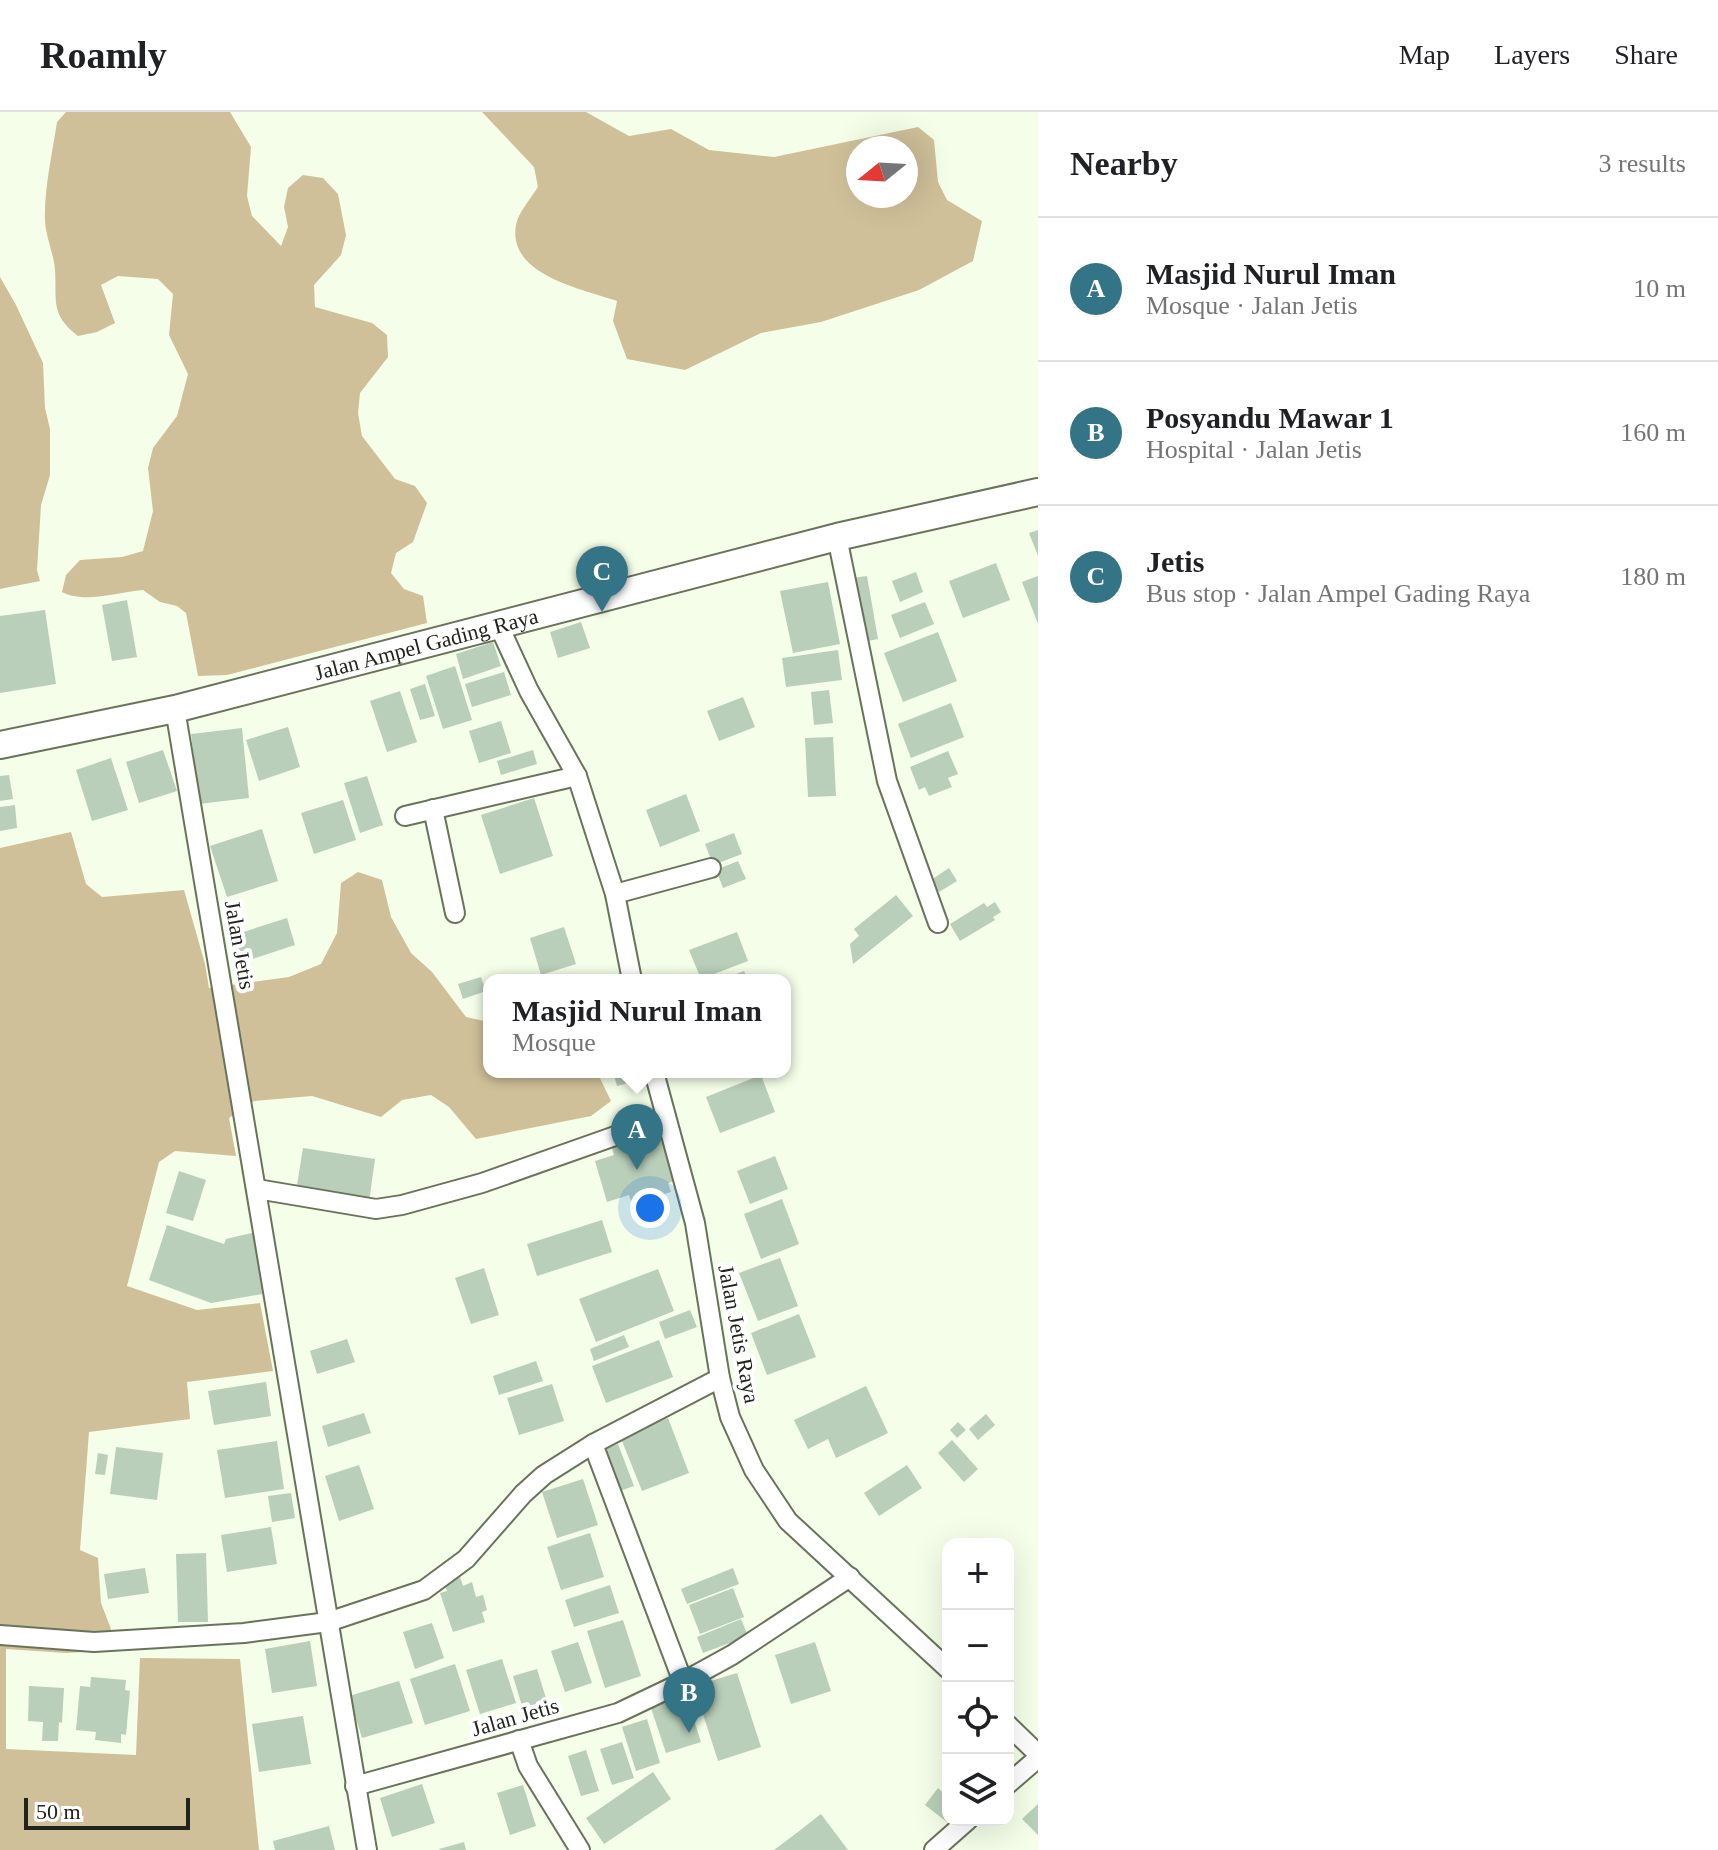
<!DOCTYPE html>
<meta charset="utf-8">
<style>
body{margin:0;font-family:"Times New Roman",serif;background:#f6f6f6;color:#202124}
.controls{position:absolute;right:24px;bottom:24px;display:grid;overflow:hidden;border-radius:16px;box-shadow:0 8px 32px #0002}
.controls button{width:72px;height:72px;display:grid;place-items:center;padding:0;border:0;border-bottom:2px solid #e0e0e0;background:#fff;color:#202124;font:40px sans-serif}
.compass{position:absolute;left:846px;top:24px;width:72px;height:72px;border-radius:50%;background:#fff;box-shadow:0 8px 32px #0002;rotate:252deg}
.scale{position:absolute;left:24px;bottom:20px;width:166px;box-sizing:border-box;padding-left:8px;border:4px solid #20241a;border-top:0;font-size:22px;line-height:28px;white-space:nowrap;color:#20241a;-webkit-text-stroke:6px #fff;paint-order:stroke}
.you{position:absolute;left:650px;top:1096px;width:28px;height:28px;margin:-20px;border:6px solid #fff;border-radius:50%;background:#1a73e8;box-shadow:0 0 0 12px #1a73e833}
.badge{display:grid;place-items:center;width:52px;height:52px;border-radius:50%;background:#337487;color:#fff;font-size:26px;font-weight:700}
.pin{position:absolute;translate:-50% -66px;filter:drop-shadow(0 2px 4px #0008)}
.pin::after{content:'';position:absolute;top:42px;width:28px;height:24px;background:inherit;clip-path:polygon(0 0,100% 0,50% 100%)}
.popup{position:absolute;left:483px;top:862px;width:308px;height:104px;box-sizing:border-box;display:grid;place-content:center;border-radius:16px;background:#fff;filter:drop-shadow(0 2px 6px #0005);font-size:26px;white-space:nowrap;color:#757577}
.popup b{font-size:30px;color:#202124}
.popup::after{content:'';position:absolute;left:50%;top:100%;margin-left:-16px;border:16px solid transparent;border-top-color:#fff}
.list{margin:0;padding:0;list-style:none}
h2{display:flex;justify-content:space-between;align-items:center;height:104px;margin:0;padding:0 32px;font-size:34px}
h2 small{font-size:26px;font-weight:400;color:#757577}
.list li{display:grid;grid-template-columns:52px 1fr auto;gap:24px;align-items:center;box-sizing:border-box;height:144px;padding:0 32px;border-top:2px solid #e0e0e0}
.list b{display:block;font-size:30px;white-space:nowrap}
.list p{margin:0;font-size:26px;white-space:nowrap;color:#757577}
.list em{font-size:26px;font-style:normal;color:#757577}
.icon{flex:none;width:44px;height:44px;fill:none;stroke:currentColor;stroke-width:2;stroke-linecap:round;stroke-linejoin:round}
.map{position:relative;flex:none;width:1038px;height:1738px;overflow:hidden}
header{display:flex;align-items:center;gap:48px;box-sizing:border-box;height:112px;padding:0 40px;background:#fff;border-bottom:2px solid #e0e0e0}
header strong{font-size:38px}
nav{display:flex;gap:44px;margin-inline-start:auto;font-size:28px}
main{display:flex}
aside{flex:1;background:#fff}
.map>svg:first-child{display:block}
.forest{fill:#cfc099;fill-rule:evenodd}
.building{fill:#b9cfb9}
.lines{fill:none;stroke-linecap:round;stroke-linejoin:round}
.minor-casing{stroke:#68735a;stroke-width:22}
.secondary-casing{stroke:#68735a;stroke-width:30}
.minor{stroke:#fff;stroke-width:18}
.secondary{stroke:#fff;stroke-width:26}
.labels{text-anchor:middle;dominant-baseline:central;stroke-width:8;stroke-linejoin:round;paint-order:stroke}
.street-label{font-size:22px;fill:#20241a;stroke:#fff}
</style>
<header>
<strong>Roamly</strong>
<nav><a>Map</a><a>Layers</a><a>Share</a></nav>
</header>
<main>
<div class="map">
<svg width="1038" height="1738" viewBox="0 0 1038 1738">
<rect width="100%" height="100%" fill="#f4fee8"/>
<g class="forest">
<path d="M 66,0 L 230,0 L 251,35 L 247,84 L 252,104 L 281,134 L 288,115 L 284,95 L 288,76 L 303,63 L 323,66 L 338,82 L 346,123 L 341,143 L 314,173 L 315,195 L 372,211 L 387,223 L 388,245 L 360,281 L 358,301 L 362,324 L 395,367 L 415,374 L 427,391 L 413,430 L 396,441 L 391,461 L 404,477 L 423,484 L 427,511 L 227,563 L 198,564 L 186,501 L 177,494 L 160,490 L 143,478 C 117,480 85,492 62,480 L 66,463 L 80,448 L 122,445 L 143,439 L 153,399 L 148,356 L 153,336 L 177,304 L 188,262 L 169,223 L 173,182 L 158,167 L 118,164 L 101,173 L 115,211 L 97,220 L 78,224 C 50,202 57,190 55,158 C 54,142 46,126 45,109 C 44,77 52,43 57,10 Z"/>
<path d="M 482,0 L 586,0 L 629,24 L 671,17 L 709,38 L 774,45 L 918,15 L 934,28 L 938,70 L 947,88 L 982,109 L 973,149 L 919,178 L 821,210 L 761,221 L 685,258 L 627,247 L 613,209 L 617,189 C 582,177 507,163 516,113 C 518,101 531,86 538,75 L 534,55 ZM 858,36 L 906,36 L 906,84 L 858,84 Z"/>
<polygon points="0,165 16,193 43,251 45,296 50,317 50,363 41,393 37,458 40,469 0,477"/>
<polygon points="71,720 86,772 102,785 184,778 205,852 209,876 289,865 321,852 337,821 341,771 358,760 382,768 391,805 411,841 432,860 466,905 489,910 489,960 520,960 521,963 534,964 547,960 597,960 611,989 591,1004 476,1027 449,995 431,983 402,988 381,1005 312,984 254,989 229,1006 236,1044 175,1039 159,1050 127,1174 197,1198 260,1191 273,1259 187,1270 190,1307 89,1320 80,1438 98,1446 101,1491 111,1517 98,1539 66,1541 6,1537 6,1637 136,1643 140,1546 240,1547 259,1738 0,1738 0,736"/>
</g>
<g class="building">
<polygon points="1038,418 1038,444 1029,421"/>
<polygon points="996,451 1010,488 963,506 949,469"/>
<polygon points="916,460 923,480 900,490 892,469"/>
<polygon points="867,464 878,527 863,530 852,466"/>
<polygon points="1038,464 1038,512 1022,470"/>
<polygon points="828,470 840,532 793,541 780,479"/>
<polygon points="127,488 137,545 112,549 102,493"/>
<polygon points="925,490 934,512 900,526 891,503"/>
<polygon points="45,498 56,572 0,581 0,504"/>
<polygon points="581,510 590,536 558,546 550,520"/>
<polygon points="938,520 957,569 903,590 884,541"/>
<polygon points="493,530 501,554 463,567 456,542"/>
<polygon points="838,538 842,568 786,575 782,546"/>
<polygon points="455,554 472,608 443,617 426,564"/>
<polygon points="504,560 511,583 472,595 465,572"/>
<polygon points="425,572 435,604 420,608 410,577"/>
<polygon points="829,578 833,611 814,613 811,580"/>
<polygon points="400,579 417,630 387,640 370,589"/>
<polygon points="743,585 755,615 719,629 707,599"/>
<polygon points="951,591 964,625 911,646 898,612"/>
<polygon points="501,609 511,641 479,651 469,619"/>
<polygon points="288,615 300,655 259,669 246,628"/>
<polygon points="242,616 249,686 199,692 191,622"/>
<polygon points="833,625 836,684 808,685 805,626"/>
<polygon points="163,638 177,679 139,691 126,650"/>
<polygon points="533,638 537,652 501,663 497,649"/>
<polygon points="948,639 958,662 948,666 952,675 929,684 925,675 919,678 910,655"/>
<polygon points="111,646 128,698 92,709 76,658"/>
<polygon points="9,663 13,687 0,689 0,664"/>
<polygon points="367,664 383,713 360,721 344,671"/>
<polygon points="686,682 700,719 660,735 646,698"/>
<polygon points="534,686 553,744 500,762 481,703"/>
<polygon points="343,688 356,728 314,742 301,701"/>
<polygon points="15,693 17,716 0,719 0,695"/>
<polygon points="262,717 278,769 227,785 210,734"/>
<polygon points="734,721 742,742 713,753 705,732"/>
<polygon points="738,749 746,767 723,776 716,758"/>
<polygon points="949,756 957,769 939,780 931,768"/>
<polygon points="896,783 913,804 853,852 850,832 859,824 854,817"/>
<polygon points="995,790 1001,800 993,805 995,808 960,829 950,812 984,791 987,795"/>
<polygon points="287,806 295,833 240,851 231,824"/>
<polygon points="564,815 576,852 541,863 530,826"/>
<polygon points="737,820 748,849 701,867 689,838"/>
<polygon points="744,859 748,868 720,868"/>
<polygon points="481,865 486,879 463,887 458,872"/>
<polygon points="613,960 625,960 629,971 617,974"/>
<polygon points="761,963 775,1000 720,1021 706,985"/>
<polygon points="658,1019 661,1030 667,1028 678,1068 668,1071 671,1080 632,1092 629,1083 607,1090 595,1049 614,1043 611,1033"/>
<polygon points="303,1036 375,1047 369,1090 297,1073"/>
<polygon points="775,1044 788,1077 750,1092 737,1059"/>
<polygon points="179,1059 206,1068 193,1109 166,1101"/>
<polygon points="782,1087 799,1132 761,1147 744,1102"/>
<polygon points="602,1108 612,1140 537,1164 527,1132"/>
<polygon points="167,1113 224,1132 226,1127 256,1120 268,1181 211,1191 149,1168"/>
<polygon points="780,1146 798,1194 758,1209 739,1161"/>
<polygon points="484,1156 499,1203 471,1212 455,1166"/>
<polygon points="658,1157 674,1199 596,1230 579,1187"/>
<polygon points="690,1198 697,1215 665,1227 659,1210"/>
<polygon points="799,1202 816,1245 767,1263 751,1221"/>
<polygon points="624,1223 629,1235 594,1249 590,1237"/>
<polygon points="347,1227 355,1250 317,1262 310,1239"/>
<polygon points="659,1228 673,1265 606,1291 592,1254"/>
<polygon points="536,1249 543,1269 499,1283 493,1264"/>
<polygon points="266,1270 271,1304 214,1313 208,1279"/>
<polygon points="552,1272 564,1309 519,1323 507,1286"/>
<polygon points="866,1274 888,1321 836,1346 828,1327 808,1337 794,1308"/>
<polygon points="364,1301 371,1321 328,1335 322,1314"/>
<polygon points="986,1302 995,1313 978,1328 969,1317"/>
<polygon points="668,1306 689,1361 642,1379 620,1324"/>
<polygon points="958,1310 966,1318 957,1326 950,1318"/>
<polygon points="952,1328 978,1357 964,1370 938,1341"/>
<polygon points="277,1329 284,1377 225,1386 217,1338"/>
<polygon points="618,1332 634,1374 617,1380 601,1339"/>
<polygon points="116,1335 163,1341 157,1388 110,1382"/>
<polygon points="98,1341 108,1343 105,1363 95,1362"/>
<polygon points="359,1353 374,1397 339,1409 325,1364"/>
<polygon points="907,1353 922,1376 879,1404 864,1381"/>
<polygon points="583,1367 598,1413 557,1426 542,1380"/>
<polygon points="291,1381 295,1406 272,1410 268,1384"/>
<polygon points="271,1415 277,1452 227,1460 221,1423"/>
<polygon points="590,1421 604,1465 561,1478 547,1435"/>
<polygon points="206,1441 208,1510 178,1510 176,1442"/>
<polygon points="145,1456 149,1481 108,1487 104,1462"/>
<polygon points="733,1456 739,1472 687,1492 681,1477"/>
<polygon points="460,1465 463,1474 472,1470 476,1485 483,1483 487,1498 482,1500 485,1510 453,1520 440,1481 447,1479 444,1471"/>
<polygon points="610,1473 619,1501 574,1515 565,1488"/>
<polygon points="733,1476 744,1505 700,1522 689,1493"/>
<polygon points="741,1507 748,1524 703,1541 697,1525"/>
<polygon points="623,1508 641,1564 605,1576 587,1519"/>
<polygon points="432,1511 444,1546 415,1557 403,1520"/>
<polygon points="310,1529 317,1574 272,1581 265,1537"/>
<polygon points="578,1530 592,1571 565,1580 551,1539"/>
<polygon points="815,1530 831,1579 791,1592 775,1543"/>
<polygon points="502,1547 516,1591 480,1602 466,1558"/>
<polygon points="455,1552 470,1599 425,1613 410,1567"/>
<polygon points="537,1557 549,1596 525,1604 513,1564"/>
<polygon points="737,1561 761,1635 718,1649 694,1574"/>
<polygon points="91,1565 126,1568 125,1578 130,1579 126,1623 121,1622 121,1631 95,1628 96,1620 76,1618 80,1574 90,1575"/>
<polygon points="399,1569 413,1611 362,1626 349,1584"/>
<polygon points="29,1574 64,1576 62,1611 59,1610 58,1629 42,1629 43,1610 28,1609"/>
<polygon points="684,1578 701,1630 666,1641 649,1590"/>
<polygon points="303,1604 311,1652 259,1660 252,1612"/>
<polygon points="647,1607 660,1651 636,1659 622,1615"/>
<polygon points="622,1630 634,1666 612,1673 600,1637"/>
<polygon points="586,1638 599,1679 581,1684 568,1644"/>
<polygon points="653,1660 671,1687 604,1732 586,1706"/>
<polygon points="422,1672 435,1711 392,1725 380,1686"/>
<polygon points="523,1673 536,1714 510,1723 497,1681"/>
<polygon points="938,1676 948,1685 948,1711 925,1693"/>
<polygon points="1038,1692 1038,1723 1022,1707"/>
<polygon points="821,1702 848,1738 774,1738 794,1723"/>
<polygon points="329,1714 335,1738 275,1738 273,1729"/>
<polygon points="464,1730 466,1738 440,1738 439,1737"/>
</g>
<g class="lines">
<g class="minor-casing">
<g id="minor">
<polyline points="837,425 887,669 938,811"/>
<polyline points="498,512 529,579 577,664 615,782 632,868"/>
<polyline points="175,597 367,1738"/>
<polyline points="433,697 455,801"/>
<polyline points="405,704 577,664"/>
<polyline points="615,782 711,756"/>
<polyline points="654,960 695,1111 720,1266 730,1305 754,1358 788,1409 948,1557"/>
<polyline points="257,1077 376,1097 402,1093 482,1071 666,1006"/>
<polyline points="0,1523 94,1530 244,1521 328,1510 424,1478 466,1447 523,1382 544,1363 593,1332"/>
<polyline points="683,1570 593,1332 720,1266"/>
<polyline points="1008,1613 1038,1642"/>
<polyline points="519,1628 528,1654 580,1738"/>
<polyline points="1008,1672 1038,1646"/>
<polyline points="355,1674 618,1601 683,1570 732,1543 850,1465"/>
<polyline points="934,1738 968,1708"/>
</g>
</g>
<g class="secondary-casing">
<g id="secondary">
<path id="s1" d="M 0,633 L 175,597 L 837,425 L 1038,380"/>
</g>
</g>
<use href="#minor" class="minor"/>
<use href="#secondary" class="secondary"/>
</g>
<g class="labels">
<g class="street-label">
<text stroke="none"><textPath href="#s1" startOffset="438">Jalan Ampel Gading Raya</textPath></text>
<text transform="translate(240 833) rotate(80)">Jalan Jetis</text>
<text transform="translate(739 1222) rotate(79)">Jalan Jetis Raya</text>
<text transform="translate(515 1605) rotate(-16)">Jalan Jetis</text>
</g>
</g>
</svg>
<div class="controls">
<button>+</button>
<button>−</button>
<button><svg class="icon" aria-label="locate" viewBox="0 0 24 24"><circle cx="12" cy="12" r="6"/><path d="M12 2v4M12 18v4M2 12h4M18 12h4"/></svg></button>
<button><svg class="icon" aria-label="layers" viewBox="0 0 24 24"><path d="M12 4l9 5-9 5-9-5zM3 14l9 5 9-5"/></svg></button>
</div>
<svg class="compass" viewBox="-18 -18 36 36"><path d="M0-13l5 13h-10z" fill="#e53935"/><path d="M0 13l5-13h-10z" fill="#757577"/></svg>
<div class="scale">50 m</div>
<div class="you"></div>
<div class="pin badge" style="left:637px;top:1058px">A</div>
<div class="popup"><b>Masjid Nurul Iman</b>Mosque</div>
<div class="pin badge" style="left:689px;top:1621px">B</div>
<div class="pin badge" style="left:602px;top:500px">C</div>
</div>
<aside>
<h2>Nearby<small>3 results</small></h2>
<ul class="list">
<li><span class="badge">A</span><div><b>Masjid Nurul Iman</b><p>Mosque · Jalan Jetis</p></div><em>10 m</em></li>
<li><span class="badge">B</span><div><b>Posyandu Mawar 1</b><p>Hospital · Jalan Jetis</p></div><em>160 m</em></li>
<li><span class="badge">C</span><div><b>Jetis</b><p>Bus stop · Jalan Ampel Gading Raya</p></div><em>180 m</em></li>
</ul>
</aside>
</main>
